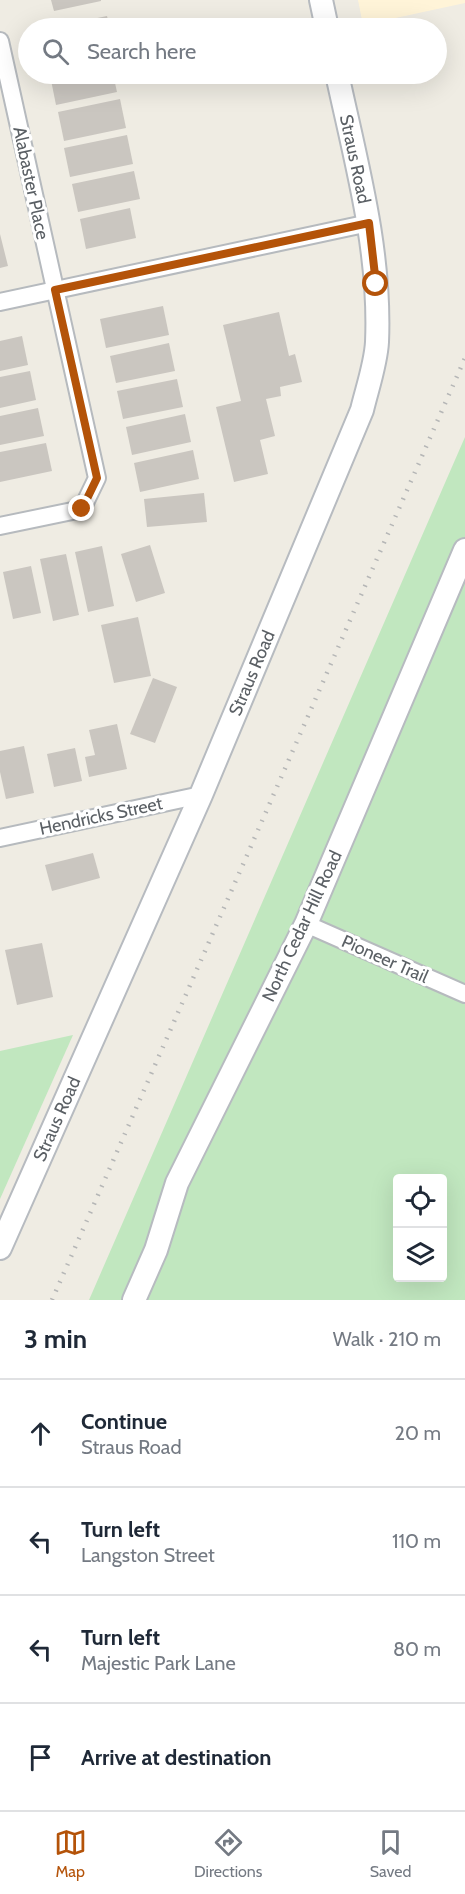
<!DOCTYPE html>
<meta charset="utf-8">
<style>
body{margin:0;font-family:Cabin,sans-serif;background:#f2f2f3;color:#1f2937}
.controls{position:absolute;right:18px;bottom:18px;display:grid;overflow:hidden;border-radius:6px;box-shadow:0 6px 24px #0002}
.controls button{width:54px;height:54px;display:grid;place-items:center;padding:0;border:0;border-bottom:2px solid #e0e1e3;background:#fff;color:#1f2937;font:30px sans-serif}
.stop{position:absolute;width:18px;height:18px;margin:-14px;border:4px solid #b45309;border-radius:50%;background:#fff}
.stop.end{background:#b45309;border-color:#fff;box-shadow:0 2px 6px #0008}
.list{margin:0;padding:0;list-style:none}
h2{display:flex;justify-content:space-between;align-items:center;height:78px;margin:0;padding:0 24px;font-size:26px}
h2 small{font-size:20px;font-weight:400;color:#747a83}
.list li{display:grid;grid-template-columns:39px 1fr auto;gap:18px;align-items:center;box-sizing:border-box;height:108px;padding:0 24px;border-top:2px solid #e0e1e3}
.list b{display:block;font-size:22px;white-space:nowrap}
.list p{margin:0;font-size:20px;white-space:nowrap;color:#747a83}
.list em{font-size:20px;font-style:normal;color:#747a83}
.icon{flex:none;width:33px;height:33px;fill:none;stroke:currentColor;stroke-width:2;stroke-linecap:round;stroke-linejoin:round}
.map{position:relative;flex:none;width:465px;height:1300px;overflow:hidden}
.search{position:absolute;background:#fff;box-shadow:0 6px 24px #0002;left:18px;right:18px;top:18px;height:66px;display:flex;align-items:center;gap:15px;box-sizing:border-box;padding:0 21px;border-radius:33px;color:#747a83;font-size:22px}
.sheet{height:510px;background:#fff}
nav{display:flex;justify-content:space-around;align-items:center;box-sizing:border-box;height:84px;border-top:2px solid #e0e1e3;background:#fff;font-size:16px;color:#747a83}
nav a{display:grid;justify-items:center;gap:3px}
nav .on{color:#b45309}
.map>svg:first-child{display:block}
.commercial{fill:#fff4d8}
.green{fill:#c1e7bf;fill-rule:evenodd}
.building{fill:#cac6c0}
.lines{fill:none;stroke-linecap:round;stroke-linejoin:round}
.street-casing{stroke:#b6babe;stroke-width:20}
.secondary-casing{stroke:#b7bbc0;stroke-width:26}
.street{stroke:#fff;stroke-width:16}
.secondary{stroke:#fff;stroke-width:22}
.rail{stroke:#b5b6b6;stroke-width:4.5;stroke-dasharray:1.5 8;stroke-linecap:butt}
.route{stroke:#b45309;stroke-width:8}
.labels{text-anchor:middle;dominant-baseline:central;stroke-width:6;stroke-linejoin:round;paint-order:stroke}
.street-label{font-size:18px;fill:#5b6065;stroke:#fff}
</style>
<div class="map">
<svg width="465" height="1300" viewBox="0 0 465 1300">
<rect width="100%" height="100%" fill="#efece3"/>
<polygon class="commercial" points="358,0 465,0 465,3 363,25"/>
<g class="green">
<path d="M 465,437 L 465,1300 L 89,1300 ZM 398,1178 L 442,1178 L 442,1278 L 398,1278 Z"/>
<polygon points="73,1035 0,1199 0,1051"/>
</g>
<g class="building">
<polygon points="51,0 101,0 101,1 54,11"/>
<polygon points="107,16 110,28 54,28 54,27"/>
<polygon points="59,74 113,74 117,92 56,105 50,75"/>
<polygon points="120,99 126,128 64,141 58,112"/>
<polygon points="127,135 133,164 70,177 64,148"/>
<polygon points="134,171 140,199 78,212 72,184"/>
<polygon points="130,208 136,238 86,249 80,219"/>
<polygon points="0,234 8,266 0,268"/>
<polygon points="163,306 169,335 106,348 100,319"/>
<polygon points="279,312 289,356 295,354 302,382 280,387 281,396 266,399 275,436 260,440 268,474 234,482 216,407 241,401 223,325"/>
<polygon points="22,336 28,365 0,371 0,341"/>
<polygon points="169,343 175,371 116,383 110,356"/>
<polygon points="30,371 36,400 0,408 0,377"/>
<polygon points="177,379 183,407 123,419 117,391"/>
<polygon points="38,408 44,436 0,445 0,416"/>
<polygon points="185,414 191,442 132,455 126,427"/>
<polygon points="46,443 52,471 0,482 0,452"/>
<polygon points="193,450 199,479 140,492 134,463"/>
<polygon points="204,493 207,522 147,527 144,499"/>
<polygon points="150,545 165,593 136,602 121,554"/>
<polygon points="102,546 114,606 88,612 75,552"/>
<polygon points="66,554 79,615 53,621 40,559"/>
<polygon points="31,566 41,613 13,619 3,572"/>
<polygon points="138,617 151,676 114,683 101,625"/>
<polygon points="153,678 177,687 155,743 130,734"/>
<polygon points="117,724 127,769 89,777 85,757 95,755 89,730"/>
<polygon points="24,746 34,793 6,799 0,772 0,751"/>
<polygon points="75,748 82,781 54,787 47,754"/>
<polygon points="93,853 100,878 52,891 45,865"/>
<polygon points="42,943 53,997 17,1005 5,950"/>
</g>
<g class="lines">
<g class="street-casing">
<g id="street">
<polyline points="0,41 97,478 82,509 0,526"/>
<polyline points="0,302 369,223"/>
<polyline points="0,838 201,795"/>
<polyline points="306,924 465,994"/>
</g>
</g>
<g class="secondary-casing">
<g id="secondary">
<polyline points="321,0 327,28"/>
<path d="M 0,1248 L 201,795 L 362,410 C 367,389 376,363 377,342 C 381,251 356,162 337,74"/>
<polyline points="134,1300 156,1250 177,1183 306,924 465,550"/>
</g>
</g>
<use href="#street" class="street"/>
<use href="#secondary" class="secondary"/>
<polyline class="rail" points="52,1300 465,358"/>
</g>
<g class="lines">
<polyline class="route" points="82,509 97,478 55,290 369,223 376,284"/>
</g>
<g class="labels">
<g class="street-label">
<text transform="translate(355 159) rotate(78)">Straus Road</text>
<text transform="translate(31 183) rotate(78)">Alabaster Place</text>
<text transform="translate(252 673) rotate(-67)">Straus Road</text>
<text transform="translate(101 816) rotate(-12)">Hendricks Street</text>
<text transform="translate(302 926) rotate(-65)">North Cedar Hill Road</text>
<text transform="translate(385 959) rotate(24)">Pioneer Trail</text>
<text transform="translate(57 1119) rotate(-66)">Straus Road</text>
</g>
</g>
</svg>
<div class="controls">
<button><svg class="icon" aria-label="locate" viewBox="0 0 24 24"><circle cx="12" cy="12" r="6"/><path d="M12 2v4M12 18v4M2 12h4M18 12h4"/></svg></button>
<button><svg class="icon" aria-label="layers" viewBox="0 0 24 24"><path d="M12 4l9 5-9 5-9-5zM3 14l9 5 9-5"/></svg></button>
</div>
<div class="stop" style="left:376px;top:284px"></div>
<div class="stop end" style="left:82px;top:509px"></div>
<div class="search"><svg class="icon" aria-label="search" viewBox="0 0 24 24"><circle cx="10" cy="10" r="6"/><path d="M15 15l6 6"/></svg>Search here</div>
</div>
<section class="sheet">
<h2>3 min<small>Walk · 210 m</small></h2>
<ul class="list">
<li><svg class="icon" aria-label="ahead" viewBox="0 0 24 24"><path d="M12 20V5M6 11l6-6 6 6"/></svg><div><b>Continue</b><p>Straus Road</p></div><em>20 m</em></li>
<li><svg class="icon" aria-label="left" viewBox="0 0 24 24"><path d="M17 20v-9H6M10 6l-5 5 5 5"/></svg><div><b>Turn left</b><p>Langston Street</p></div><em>110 m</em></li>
<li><svg class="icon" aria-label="left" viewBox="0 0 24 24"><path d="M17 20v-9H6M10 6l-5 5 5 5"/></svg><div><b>Turn left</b><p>Majestic Park Lane</p></div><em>80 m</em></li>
<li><svg class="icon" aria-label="arrive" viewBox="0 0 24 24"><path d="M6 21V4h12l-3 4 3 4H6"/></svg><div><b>Arrive at destination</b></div></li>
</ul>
</section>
<nav>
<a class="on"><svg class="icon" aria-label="map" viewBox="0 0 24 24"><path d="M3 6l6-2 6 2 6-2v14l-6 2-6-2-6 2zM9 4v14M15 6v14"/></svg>Map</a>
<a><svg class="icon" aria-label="directions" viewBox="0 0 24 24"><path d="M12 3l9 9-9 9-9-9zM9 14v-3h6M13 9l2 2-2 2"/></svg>Directions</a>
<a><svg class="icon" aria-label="saved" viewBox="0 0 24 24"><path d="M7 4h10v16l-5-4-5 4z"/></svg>Saved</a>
</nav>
